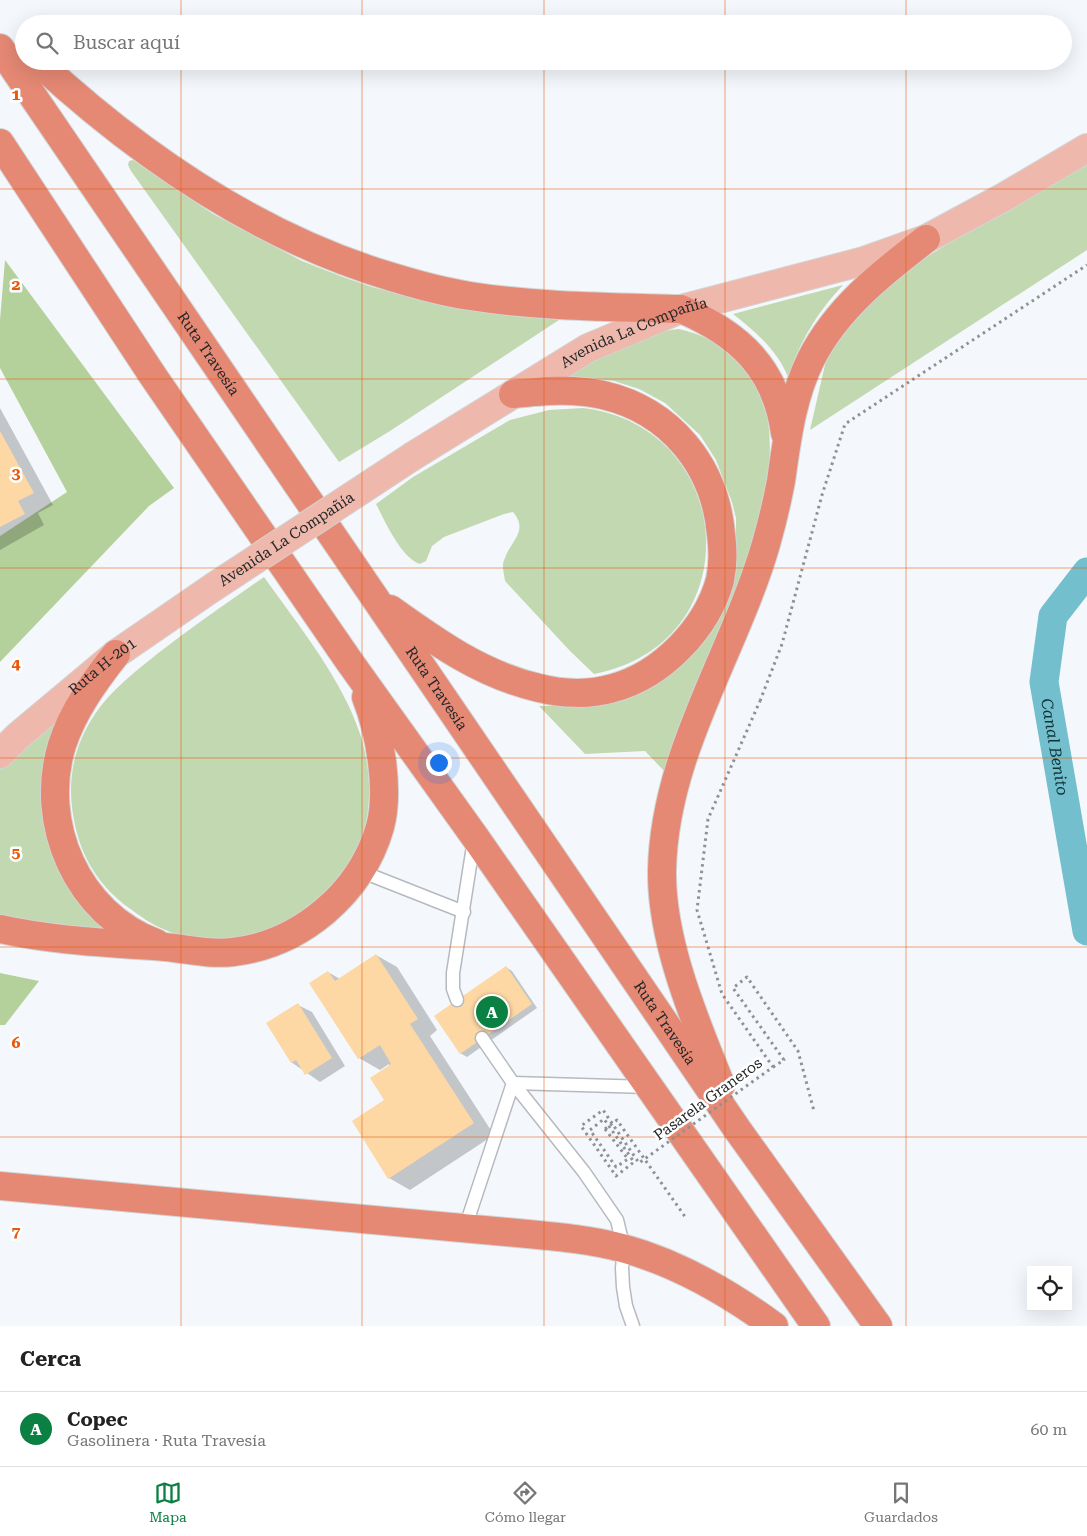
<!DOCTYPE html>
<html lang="es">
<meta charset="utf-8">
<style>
body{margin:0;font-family:"Roboto Serif",serif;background:#f2f2f2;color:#222}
.controls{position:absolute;right:15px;bottom:15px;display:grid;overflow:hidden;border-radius:0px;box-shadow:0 5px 20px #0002}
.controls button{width:45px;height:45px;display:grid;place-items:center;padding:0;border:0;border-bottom:1px solid #e0e0e0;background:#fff;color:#222;font:25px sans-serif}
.you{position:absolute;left:438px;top:762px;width:18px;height:18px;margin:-12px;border:4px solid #fff;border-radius:50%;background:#1a73e8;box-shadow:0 0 0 8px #1a73e833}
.badge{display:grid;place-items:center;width:32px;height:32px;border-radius:50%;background:#0b8043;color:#fff;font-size:16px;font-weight:700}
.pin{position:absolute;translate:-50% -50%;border:2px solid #fff;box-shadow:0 1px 5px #0006}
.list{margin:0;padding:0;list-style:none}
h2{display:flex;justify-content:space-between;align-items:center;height:65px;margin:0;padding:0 20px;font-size:21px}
h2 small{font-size:16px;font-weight:400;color:#767676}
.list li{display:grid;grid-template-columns:32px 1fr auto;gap:15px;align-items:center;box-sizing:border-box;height:75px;padding:0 20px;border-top:1px solid #e0e0e0}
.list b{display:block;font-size:19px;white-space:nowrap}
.list p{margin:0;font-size:16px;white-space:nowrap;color:#767676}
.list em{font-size:16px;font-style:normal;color:#767676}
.icon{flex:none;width:28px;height:28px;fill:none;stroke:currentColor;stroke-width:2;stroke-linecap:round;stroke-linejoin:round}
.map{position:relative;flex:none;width:1087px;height:1326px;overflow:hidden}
.search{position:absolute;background:#fff;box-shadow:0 5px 20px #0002;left:15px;right:15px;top:15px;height:55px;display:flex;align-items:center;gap:12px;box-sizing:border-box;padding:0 18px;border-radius:28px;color:#767676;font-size:19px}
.sheet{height:140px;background:#fff}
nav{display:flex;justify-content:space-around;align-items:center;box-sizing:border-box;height:70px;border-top:1px solid #e0e0e0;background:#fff;font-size:14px;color:#767676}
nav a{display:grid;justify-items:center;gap:2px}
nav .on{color:#0b8043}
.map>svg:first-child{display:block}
.green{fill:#c2d8b1}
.forest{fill:#b4d19c}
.shadow{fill:#0003}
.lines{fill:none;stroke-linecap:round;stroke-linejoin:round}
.canal{stroke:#73bfcd;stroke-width:29}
.building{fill:#fdd8a5}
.lane-casing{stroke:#b6b9be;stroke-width:15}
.primary-casing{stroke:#d3d4d4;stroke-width:30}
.highway-casing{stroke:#d3d4d4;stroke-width:30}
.path{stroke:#8f9295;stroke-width:3;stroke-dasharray:2.5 4;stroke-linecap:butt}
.lane{stroke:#fff;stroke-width:12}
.primary{stroke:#efb8ac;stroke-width:28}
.highway{stroke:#e58874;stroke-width:28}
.primary-bridge-casing{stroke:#d3d4d4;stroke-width:30;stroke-linecap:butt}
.path-bridge{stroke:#8f9295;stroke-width:3;stroke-dasharray:2.5 4;stroke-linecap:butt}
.primary-bridge{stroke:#efb8ac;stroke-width:28}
.grid{fill:none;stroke:#e8590c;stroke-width:1;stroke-opacity:0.55}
.labels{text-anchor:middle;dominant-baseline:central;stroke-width:5;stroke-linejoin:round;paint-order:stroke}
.street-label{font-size:15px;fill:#252728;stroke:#fff}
.water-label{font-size:16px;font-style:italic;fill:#0d3339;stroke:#fff}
.grid-label{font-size:16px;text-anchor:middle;font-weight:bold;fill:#e8590c;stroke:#fff;stroke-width:5;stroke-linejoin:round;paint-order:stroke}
</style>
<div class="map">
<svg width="1087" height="1326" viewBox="0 0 1087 1326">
<rect width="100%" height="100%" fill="#f4f8fc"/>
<g class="green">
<polygon points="1087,157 1087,250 810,430 830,343 877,288"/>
<polygon points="133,160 213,214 302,261 343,277 372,287 435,303 562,318 390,431 339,462 131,171 128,165 129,161"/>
<path d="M 843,285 C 816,314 801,340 788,377 C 777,350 756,332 733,314 Z"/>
<path d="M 679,329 C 700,334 716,341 733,355 C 810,419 747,566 717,642 C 700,686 683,729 666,773 L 645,751 L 585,754 L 539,706 L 590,705 L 625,697 L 736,559 L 736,518 L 732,502 L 716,460 L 700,435 L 665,403 L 639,389 L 614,381 L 563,375 C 597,359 642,332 679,329 Z"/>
<path d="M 583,408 C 737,426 753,643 594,674 L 570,651 L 505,581 C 504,573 501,565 505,558 C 511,540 529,531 513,512 L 504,514 L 444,537 L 432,546 L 426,561 L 420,564 C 401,558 385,521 376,504 L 413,477 L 510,420 L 549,410 Z"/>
<path d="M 264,577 C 298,625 344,681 361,737 C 375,784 372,833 344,873 C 340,878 336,885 332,890 C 325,897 315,902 307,908 C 287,923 264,934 238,937 C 213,940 187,940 163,929 C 151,924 140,916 129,908 C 101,888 82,859 75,825 C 66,785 72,748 95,714 C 111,690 135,672 157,654 C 192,627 228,602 264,577 Z"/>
<polygon points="62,706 52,741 88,910 104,930 103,933 0,916 0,765"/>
</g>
<g class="forest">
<polygon points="5,260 174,488 149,506 0,662 0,536 67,492 0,368 0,320"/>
<polygon points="0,973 39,981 5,1025 0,1025"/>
</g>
<g class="shadow">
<polygon points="0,408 53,505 38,513 44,525 0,550"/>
<polygon points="376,955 397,967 437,1030 430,1036 494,1135 410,1190 389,1178 386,1100 390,1066 389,1064 380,1070 359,1058 328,972 340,979"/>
<polygon points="506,967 512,971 537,1008 467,1057 460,1053"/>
<polygon points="298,1005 312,1012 345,1066 320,1082 291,1062"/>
</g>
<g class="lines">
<path class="canal" id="s1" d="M 1087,572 L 1053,616 L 1044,682 L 1087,931"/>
</g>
<g class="building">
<polygon points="0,431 34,493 18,501 25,514 0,527"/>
<polygon points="376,954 418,1019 410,1024 474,1123 388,1179 352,1121 384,1100 370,1078 391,1064 380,1045 358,1059 309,983 328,971 335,981"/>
<polygon points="506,966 532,1004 460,1054 434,1016"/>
<polygon points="298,1003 332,1058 305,1075 296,1060 291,1063 266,1023"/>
</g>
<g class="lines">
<g class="lane-casing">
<g id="lane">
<polyline points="360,871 464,912"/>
<polyline points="457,1000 453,989 453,973 474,840"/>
<polyline points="482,1038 513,1083 584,1172 617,1220 624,1249 622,1268 623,1287 626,1306 633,1326"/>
<polyline points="513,1083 648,1087"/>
<polyline points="465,1228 513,1083"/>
</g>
</g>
<g class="primary-casing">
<g id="primary">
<path id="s2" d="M 413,456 L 588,348 L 681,309 L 864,261 L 926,239 L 1004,197 L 1087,148"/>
<path id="s3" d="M 0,754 L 18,736 L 116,654 L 212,588"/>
</g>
</g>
<g class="highway-casing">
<g id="highway">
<path id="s4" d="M 0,48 L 737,1129 L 878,1326"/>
<path d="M 37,61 C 140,156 257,237 392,277 C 418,285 444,292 470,296 C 540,307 610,307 681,309 C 739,334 776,368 785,433"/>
<polyline points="0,143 153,376 349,661 475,837 816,1326"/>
<path d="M 390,609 C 436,642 482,675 539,688 C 562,694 590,695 613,688 C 662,675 707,628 720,580 C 723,566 723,549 721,534 C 715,466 671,411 603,395 C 573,388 543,391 513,394"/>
<path d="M 116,654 C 94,682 73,711 62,745 C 38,823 77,914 156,943"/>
<path d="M 0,929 C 54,941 110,943 165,947 C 188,949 209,955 233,952 C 301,944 361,893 380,827 C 390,790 380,733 366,697"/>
<path d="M 721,1085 C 695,1021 661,941 662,871 C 664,753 734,654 766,544 C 772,523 777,502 781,481 C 787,439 792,397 811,359 C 837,308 882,273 926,239"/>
<path d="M 0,1186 L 528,1234 C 560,1237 592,1240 622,1248 C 678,1263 729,1293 774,1326"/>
</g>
</g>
<g class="path">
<polyline points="760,701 782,644 822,495 845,424 1087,265"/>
<polyline points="773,1067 784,1060 733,988 747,977 798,1051 814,1111"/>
<polyline points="605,1129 617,1120 686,1218"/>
</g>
<use href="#lane" class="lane"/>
<use href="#primary" class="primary"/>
<use href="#highway" class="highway"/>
<g class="primary-bridge-casing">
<g id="primary-bridge">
<path id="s5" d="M 212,588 L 413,456"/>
</g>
</g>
<polyline class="path-bridge" points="605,1129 628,1159 616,1167 590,1130 604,1119 634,1162 616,1176 581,1126 603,1110 639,1163 773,1067 722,994 697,910 708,819 760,701"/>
<use href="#primary-bridge" class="primary-bridge"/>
</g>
<path class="grid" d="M 181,0 L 181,24M 362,0 L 362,24M 544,0 L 544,24M 725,0 L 725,24M 906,0 L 906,24M 181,61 L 181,1326M 362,61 L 362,1326M 544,61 L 544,1326M 725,61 L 725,1326M 906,61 L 906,1326M 0,189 L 1087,189M 0,379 L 1087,379M 0,568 L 1087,568M 0,758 L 1087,758M 0,947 L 1087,947M 0,1137 L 1087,1137"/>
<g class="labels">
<g class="street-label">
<text stroke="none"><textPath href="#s2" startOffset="254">Avenida La Compañía</textPath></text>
<text stroke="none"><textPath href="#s4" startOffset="370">Ruta Travesía</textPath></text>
<text stroke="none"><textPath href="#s5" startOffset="89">Avenida La Compañía</textPath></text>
<text stroke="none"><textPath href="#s3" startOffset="135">Ruta H-201</textPath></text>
<text stroke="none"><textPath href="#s4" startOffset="775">Ruta Travesía</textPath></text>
<text stroke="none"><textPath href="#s4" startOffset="1180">Ruta Travesía</textPath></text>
<text transform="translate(708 1099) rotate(-36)">Pasarela Graneros</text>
</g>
<g class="water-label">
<text stroke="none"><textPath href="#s1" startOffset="188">Canal Benito</textPath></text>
</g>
</g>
<g class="grid-label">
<text x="16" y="100">1</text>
<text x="16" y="290">2</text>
<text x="16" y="479">3</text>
<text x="16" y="669">4</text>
<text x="16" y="858">5</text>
<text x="16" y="1048">6</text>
<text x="16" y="1237">7</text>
</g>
</svg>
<div class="controls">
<button><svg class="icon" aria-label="locate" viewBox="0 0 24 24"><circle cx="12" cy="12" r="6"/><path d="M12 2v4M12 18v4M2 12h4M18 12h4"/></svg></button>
</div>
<div class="you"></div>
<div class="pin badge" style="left:492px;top:1012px">A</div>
<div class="search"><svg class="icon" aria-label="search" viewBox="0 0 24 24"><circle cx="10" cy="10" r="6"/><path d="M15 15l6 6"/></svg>Buscar aquí</div>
</div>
<section class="sheet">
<h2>Cerca<small></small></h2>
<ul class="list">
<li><span class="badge">A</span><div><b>Copec</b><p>Gasolinera · Ruta Travesía</p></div><em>60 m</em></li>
</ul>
</section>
<nav>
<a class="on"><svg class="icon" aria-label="map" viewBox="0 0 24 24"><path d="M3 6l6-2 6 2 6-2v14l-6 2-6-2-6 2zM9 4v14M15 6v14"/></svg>Mapa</a>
<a><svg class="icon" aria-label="directions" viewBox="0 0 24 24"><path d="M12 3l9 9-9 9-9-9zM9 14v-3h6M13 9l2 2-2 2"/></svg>Cómo llegar</a>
<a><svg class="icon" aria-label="saved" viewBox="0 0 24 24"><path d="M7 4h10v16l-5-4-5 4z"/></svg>Guardados</a>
</nav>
